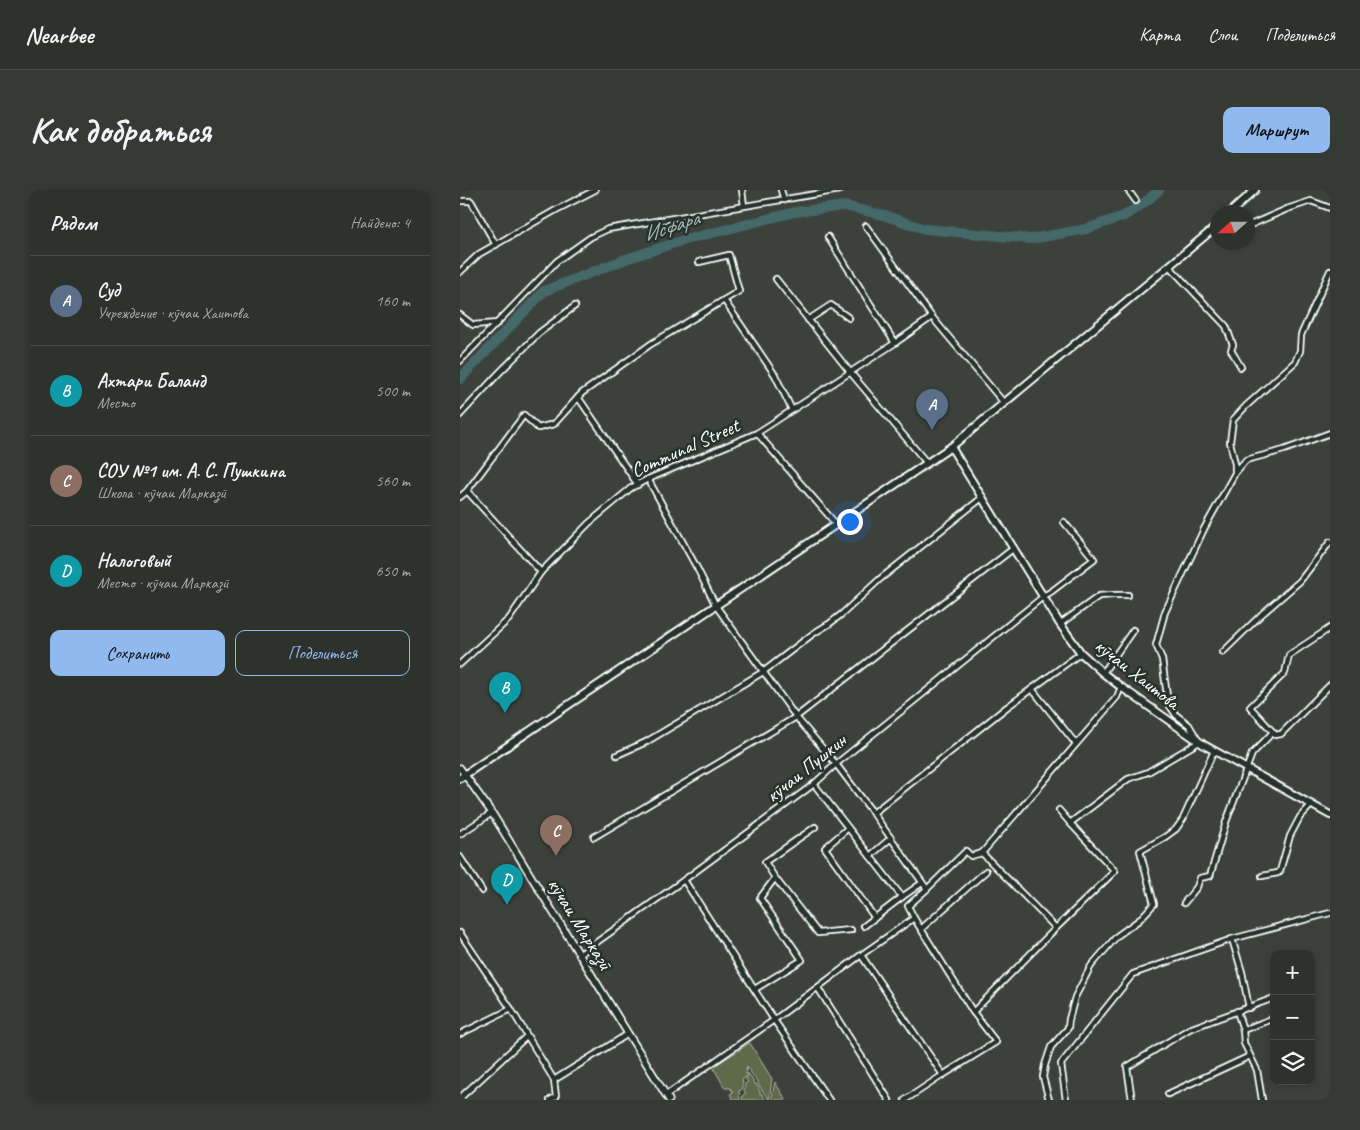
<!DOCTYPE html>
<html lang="ru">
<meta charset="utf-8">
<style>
body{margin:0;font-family:Caveat,sans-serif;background:#353a34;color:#f1f3f6}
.controls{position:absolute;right:15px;bottom:15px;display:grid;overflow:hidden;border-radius:10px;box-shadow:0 2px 8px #0003}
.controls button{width:45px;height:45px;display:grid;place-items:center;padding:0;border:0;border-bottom:1px solid #484d48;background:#2d322c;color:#f1f3f6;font:25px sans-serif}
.compass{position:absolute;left:750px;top:15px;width:45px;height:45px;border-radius:50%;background:#2d322c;box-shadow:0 2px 8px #0003;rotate:249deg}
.you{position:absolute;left:389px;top:331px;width:18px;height:18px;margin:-12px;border:4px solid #fff;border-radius:50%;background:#1a73e8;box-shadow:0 0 0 8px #1a73e833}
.badge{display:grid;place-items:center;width:32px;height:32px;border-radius:50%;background:#90b9f0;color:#fff;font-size:16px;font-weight:700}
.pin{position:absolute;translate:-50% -41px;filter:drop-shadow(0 1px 2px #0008)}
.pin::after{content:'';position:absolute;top:26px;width:18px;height:15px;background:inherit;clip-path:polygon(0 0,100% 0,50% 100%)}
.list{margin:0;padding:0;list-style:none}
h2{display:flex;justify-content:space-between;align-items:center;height:65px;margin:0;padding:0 20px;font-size:21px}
h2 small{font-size:16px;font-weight:400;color:#a7aaa9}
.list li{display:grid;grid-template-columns:32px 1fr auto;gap:15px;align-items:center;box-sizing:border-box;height:90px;padding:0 20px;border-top:1px solid #484d48}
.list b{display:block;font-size:19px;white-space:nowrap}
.list p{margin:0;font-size:16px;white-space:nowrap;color:#a7aaa9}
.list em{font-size:16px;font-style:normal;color:#a7aaa9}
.actions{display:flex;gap:10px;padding:15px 20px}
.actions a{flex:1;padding:11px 0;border:1px solid #90b9f0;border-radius:10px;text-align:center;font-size:18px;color:#90b9f0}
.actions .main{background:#90b9f0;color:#111}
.icon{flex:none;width:28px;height:28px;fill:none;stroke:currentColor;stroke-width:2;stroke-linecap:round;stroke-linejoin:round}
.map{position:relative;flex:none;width:870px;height:910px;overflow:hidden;border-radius:10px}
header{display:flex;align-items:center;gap:30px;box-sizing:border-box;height:70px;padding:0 25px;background:#2d322c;border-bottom:1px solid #484d48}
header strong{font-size:24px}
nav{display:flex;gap:28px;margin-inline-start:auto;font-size:18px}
.intro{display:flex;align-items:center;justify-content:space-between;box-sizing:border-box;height:120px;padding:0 30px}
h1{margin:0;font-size:35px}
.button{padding:12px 22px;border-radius:10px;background:#90b9f0;color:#111;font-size:18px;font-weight:700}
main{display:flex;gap:30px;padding:0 30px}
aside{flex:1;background:#2d322c;border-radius:10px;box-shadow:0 2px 8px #0003}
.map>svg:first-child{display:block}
.green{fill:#5f6b4c;stroke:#afb5a6}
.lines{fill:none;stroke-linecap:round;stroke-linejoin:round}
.river{stroke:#446869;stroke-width:10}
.street-casing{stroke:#fff;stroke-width:8}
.secondary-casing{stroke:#fff;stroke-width:9}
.primary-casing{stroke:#fff;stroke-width:10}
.street{stroke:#26332d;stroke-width:4.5}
.secondary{stroke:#26332d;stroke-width:5.5}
.primary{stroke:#26332d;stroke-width:6}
.labels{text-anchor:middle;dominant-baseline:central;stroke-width:5;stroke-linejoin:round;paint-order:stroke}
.street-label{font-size:20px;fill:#fff;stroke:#26332d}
.water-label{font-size:21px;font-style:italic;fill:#abbbbc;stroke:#26332d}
</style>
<header>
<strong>Nearbee</strong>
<nav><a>Карта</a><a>Слои</a><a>Поделиться</a></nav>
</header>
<div class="intro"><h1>Как добраться</h1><a class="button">Маршрут</a></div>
<main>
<aside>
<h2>Рядом<small>Найдено: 4</small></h2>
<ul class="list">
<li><span class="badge" style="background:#5c6f8a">A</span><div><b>Суд</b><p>Учреждение · кӯчаи Хаитова</p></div><em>160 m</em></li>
<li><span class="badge" style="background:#0f9aa8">B</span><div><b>Ахтари Баланд</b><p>Место</p></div><em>500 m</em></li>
<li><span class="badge" style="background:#8d6e63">C</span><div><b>СОУ №1 им. А. С. Пушкина</b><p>Школа · кӯчаи Марказӣ</p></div><em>560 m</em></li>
<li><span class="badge" style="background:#0f9aa8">D</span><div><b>Налоговый</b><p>Место · кӯчаи Марказӣ</p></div><em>650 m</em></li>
</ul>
<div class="actions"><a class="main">Сохранить</a><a>Поделиться</a></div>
</aside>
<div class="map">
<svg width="870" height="910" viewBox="0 0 870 910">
<rect width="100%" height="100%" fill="#3c423b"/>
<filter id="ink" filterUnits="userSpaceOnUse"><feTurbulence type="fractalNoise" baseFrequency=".02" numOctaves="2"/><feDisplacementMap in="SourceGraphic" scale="10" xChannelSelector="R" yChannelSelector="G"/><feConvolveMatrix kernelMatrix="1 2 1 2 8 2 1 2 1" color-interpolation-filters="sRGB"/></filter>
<g filter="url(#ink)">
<g class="green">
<path d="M 290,853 L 312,889 L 309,910 C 304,903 302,900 298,894 L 298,891 L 296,890 L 287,877 L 285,888 L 282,890 L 283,893 L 281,900 L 279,901 L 280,910 L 273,910 L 270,904 L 273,902 L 270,898 L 265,898 L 253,877 Z"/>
<polygon points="288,883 293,891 294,894 296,894 300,901 300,904 302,904 305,910 282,910 283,905 286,903 284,901 285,894 288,892 286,890"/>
<polygon points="315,892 326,910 311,910"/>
</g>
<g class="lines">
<polyline class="river" points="0,189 84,101 166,69 224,50 335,22 385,16 426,26 465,39 571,49 626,39 664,26 688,10 699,0"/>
<g class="street-casing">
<g id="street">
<polyline points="282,0 284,16"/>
<polyline points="321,0 324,10"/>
<polyline points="668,0 676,11"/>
<polyline points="0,11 11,11 36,55"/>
<polyline points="406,36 472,127 544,213"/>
<polyline points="788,36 827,19 851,11 870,18"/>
<polyline points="368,47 435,153"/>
<polyline points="709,76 766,136 773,155 771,160 781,177"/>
<polyline points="0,82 19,64 96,20 135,0"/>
<polyline points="316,89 390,182 467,273"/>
<polyline points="264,110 315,185 332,220"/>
<polyline points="0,125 13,135 38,133"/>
<polyline points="348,130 371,115 389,128"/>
<polyline points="0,171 97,71 131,47 148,39 380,0"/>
<polyline points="118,207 178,295"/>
<polyline points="0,225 39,183 79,143 115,116"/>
<polyline points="297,243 376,334"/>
<polyline points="775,282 775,274 770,252 773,230 786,216 835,172 840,161 841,145 870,81"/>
<polyline points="188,289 237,378 256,416 336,527 376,574 413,623 467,699 448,716 454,728 401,765 314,830 206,905"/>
<polyline points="7,301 81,382"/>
<polyline points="0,307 7,301 64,225 78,238 94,234 122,203 191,154 279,101 269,65 239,72"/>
<polyline points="600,434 639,406 653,405 668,405"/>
<polyline points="763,462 802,424 840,391 870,352"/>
<polyline points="0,474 49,429 81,382 129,333 171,298 188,289 297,243 435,153 472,127"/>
<polyline points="643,483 673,440"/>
<polyline points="572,499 616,554"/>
<polyline points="813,542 790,517 825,483 829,465 870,438"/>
<polyline points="157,565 186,552 303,482 354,443 369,434 382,424 420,389 523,307"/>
<polyline points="354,594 410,666 431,648"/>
<polyline points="599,620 610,633"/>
<polyline points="413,623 547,517 621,463"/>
<polyline points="388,638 365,658 415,728"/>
<polyline points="0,644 32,623"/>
<polyline points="134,647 336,527 554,358"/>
<polyline points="522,663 596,738"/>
<polyline points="410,666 442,707"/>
<polyline points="0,667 22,701"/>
<polyline points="802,686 818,683 820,681 830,646 840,627 852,614"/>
<polyline points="315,688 358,743 391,740"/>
<polyline points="224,690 314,830 369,910"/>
<polyline points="467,699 506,661 511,666 522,663 657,507 661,497"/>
<polyline points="724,713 737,697 740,688 750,686 766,632 792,564 813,542 815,545 821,544 870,495"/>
<polyline points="404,736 442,707 462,693"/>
<polyline points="461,739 526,681"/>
<polyline points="0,743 51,819 94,890 96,907 90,910"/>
<polyline points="772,749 782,782 789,818"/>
<polyline points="120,764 224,690 354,594 376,574 584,406 592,401 634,369 604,332"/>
<polyline points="401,765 483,885"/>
<polyline points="358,798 429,910"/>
<polyline points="295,799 342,770 300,708 315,688 305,672 355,637"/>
<polyline points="777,821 783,840 784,853 797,880 802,910"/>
<polyline points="513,822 596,738 655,681 610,633 668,589 688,582 739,552 729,535 716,525 708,513 702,469 696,455 705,422 744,339 775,283 786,270 824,260 870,243"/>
<polyline points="783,840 814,828"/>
<polyline points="0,844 51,819"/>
<polyline points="94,890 168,844"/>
<polyline points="708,904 790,866"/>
<polyline points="0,908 67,846"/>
<polyline points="445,910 483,885 536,852 513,822 454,728"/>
<polyline points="589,910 583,887 585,875 591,857 608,838 609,829 615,807 631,776 657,746 679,730 694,714 680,661 705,647 716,639 723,629 754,561"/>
<polyline points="606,910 601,874 673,784 772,749 870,723"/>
<polyline points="672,910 667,877 729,839 814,808"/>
</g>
</g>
<g class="secondary-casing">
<polyline id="secondary" points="0,578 32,623 209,910"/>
</g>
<g class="primary-casing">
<g id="primary">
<polyline points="771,22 795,0"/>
<polyline points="491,257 600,434 621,463 643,483 661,497 744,555 870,625"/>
<polyline points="0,588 491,257 709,76 758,35"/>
</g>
</g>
<use href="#street" class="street"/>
<use href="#secondary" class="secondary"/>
<use href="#primary" class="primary"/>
</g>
</g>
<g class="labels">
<g class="street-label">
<text transform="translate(225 258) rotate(-24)">Communal Street</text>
<text transform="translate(677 484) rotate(38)">кӯчаи Хаитова</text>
<text transform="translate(346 578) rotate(-39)">кӯчаи Пушкин</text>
<text transform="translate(120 734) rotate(58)">кӯчаи Марказӣ</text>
</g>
<g class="water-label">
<text transform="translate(211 36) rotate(-18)">Исфара</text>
</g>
</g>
</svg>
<div class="controls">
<button>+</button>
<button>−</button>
<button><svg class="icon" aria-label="layers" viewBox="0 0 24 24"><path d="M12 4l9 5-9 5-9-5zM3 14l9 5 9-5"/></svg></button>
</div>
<svg class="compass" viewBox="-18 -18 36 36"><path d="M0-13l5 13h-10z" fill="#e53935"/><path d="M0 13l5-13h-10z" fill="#a7aaa9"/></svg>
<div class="you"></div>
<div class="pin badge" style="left:472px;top:240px;background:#5c6f8a">A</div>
<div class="pin badge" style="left:45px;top:523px;background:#0f9aa8">B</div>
<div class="pin badge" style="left:96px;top:666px;background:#8d6e63">C</div>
<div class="pin badge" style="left:47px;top:715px;background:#0f9aa8">D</div>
</div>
</main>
